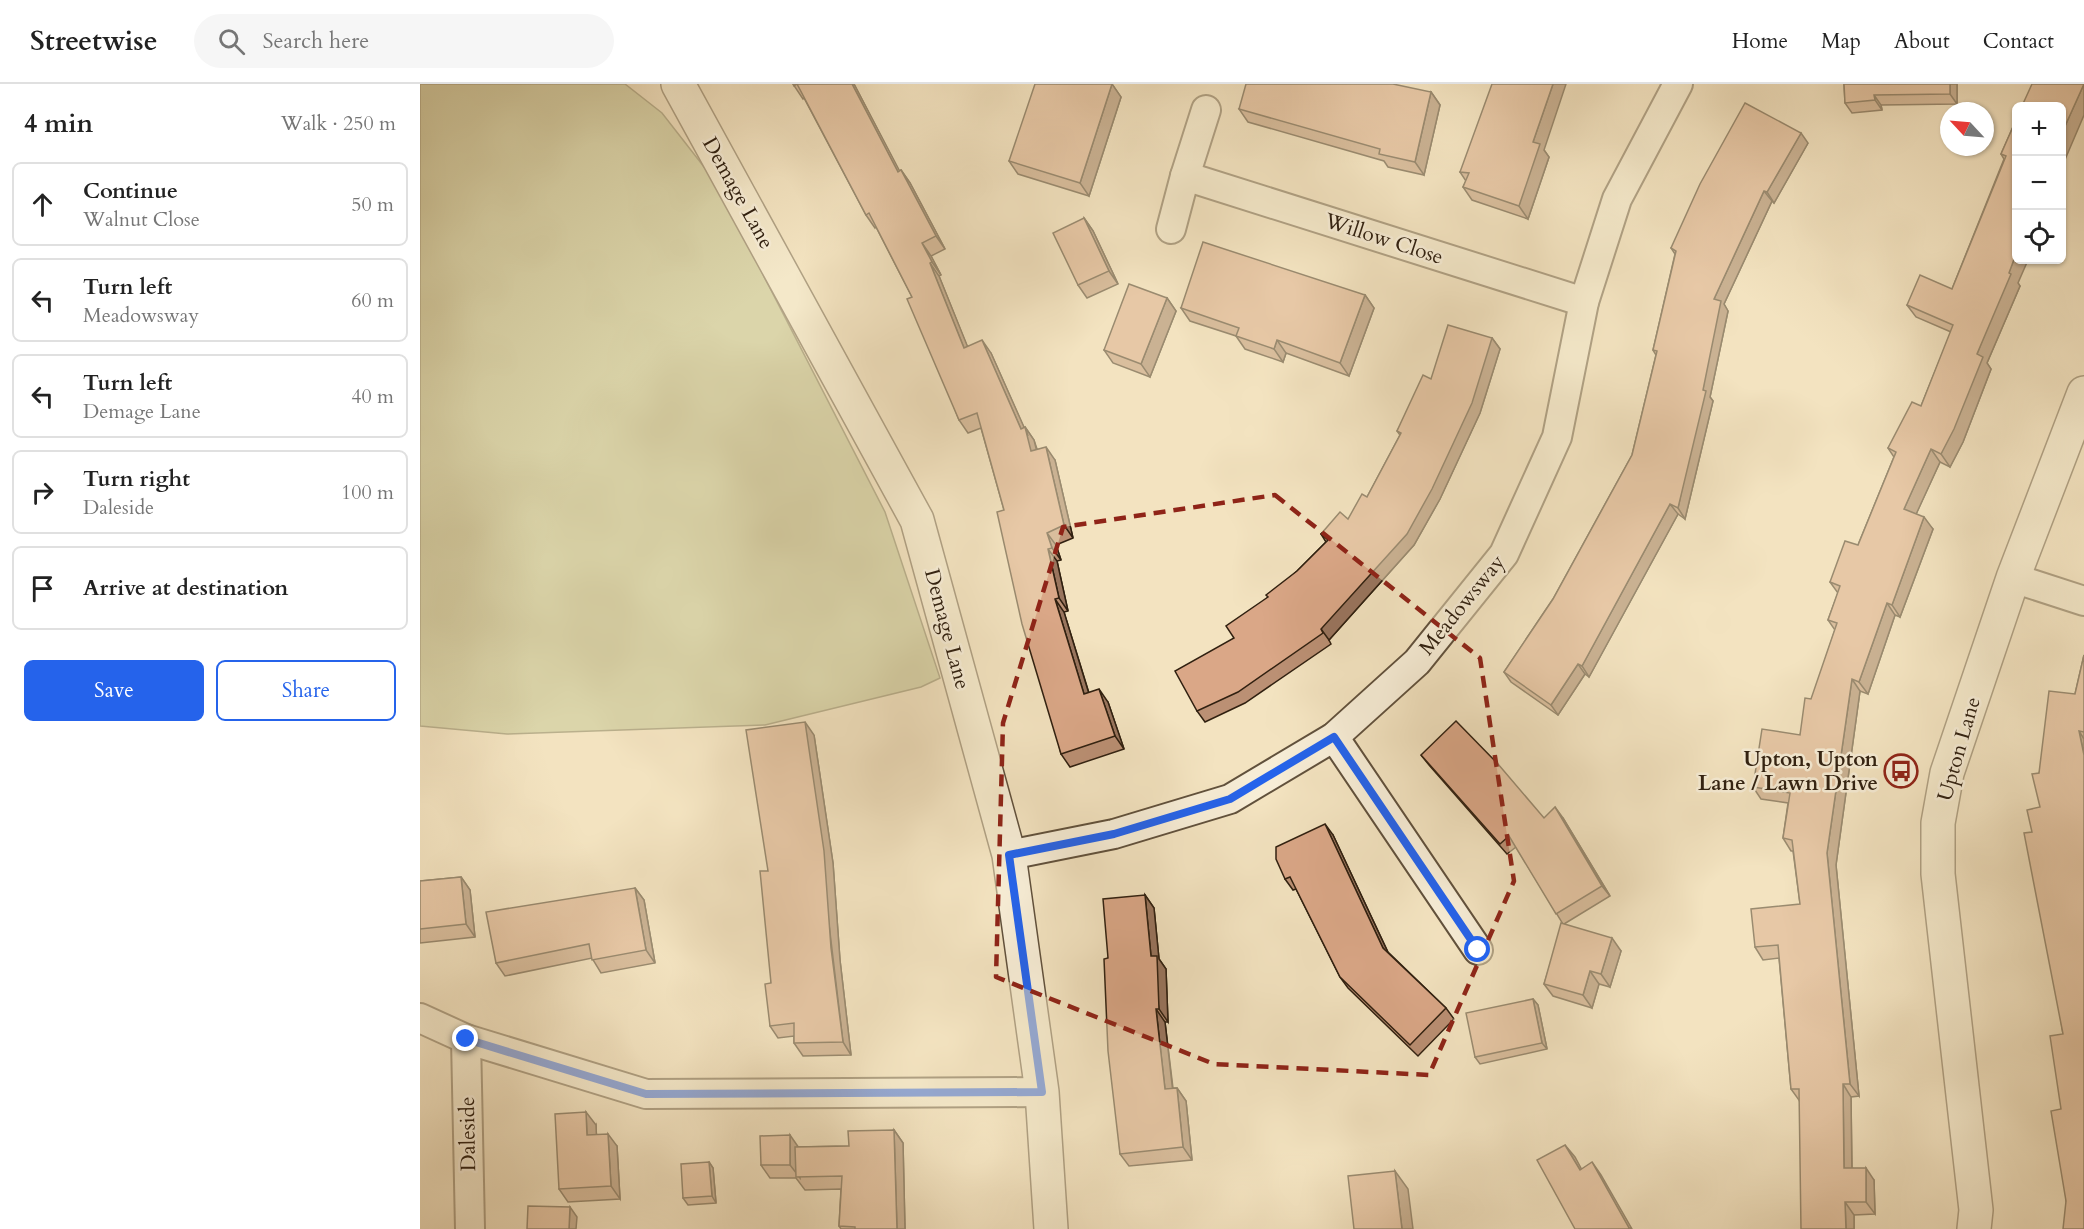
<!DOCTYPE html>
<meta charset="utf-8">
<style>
body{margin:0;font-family:Cardo,serif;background:#f6f6f6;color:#222}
.controls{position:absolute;right:18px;top:18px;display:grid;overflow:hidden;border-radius:9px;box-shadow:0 2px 4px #0004}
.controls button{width:54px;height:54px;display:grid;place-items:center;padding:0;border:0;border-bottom:2px solid #e0e0e0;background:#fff;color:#222;font:30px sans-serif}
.compass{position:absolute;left:1520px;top:18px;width:54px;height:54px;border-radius:50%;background:#fff;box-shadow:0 2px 4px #0004;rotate:296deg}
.stop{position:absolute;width:18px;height:18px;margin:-14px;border:4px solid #2563eb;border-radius:50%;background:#fff}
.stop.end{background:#2563eb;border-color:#fff;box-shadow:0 2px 6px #0008}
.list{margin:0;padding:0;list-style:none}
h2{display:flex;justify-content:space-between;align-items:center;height:78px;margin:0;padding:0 24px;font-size:26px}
h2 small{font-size:20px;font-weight:400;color:#767676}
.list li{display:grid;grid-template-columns:39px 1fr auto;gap:18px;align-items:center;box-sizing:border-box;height:84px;margin:0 12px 12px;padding:0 12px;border:2px solid #e0e0e0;border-radius:9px}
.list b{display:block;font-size:22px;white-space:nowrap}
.list p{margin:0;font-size:20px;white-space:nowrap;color:#767676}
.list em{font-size:20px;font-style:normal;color:#767676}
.actions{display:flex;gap:12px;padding:18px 24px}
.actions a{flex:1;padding:14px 0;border:2px solid #2563eb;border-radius:9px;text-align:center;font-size:21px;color:#2563eb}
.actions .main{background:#2563eb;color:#fff}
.icon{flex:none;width:33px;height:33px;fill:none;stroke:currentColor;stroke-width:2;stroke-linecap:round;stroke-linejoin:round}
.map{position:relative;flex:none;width:1664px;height:1145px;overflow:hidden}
header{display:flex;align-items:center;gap:36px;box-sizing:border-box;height:84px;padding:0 30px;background:#fff;border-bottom:2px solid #e0e0e0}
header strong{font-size:28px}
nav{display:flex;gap:33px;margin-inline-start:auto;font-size:21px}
.search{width:420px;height:54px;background:#f6f6f6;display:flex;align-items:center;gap:15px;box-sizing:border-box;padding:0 21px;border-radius:33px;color:#767676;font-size:22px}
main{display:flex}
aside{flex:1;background:#fff}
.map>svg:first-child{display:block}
.green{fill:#bec391;stroke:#777250;stroke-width:1.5}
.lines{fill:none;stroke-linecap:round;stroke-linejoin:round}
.minor-casing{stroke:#61513c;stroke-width:32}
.tertiary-casing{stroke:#61513c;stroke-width:36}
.minor{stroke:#f7edd6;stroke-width:28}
.tertiary{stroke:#f7edd6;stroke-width:33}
.wall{fill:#bb9074;stroke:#302010;stroke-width:1.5}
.shaded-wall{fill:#99755e;stroke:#302010;stroke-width:1.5}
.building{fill:#daa787;stroke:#302010;stroke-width:1.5}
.route{stroke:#2563eb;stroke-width:8}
.marked{fill:none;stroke:#8f2418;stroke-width:4.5;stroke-dasharray:12 8;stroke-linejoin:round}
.labels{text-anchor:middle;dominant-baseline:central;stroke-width:5;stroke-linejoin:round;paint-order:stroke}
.street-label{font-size:21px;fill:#302010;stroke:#f7edd6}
.poi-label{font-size:21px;font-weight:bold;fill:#302010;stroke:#f7edd6;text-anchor:end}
</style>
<header>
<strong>Streetwise</strong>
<div class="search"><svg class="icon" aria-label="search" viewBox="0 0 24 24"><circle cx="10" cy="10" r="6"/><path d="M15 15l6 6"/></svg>Search here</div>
<nav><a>Home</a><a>Map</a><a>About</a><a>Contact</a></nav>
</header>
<main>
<aside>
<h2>4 min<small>Walk · 250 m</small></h2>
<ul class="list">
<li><svg class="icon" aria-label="ahead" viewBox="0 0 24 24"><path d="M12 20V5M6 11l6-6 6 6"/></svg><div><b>Continue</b><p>Walnut Close</p></div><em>50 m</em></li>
<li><svg class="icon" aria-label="left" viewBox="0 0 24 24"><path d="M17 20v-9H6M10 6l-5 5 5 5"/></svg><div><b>Turn left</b><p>Meadowsway</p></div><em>60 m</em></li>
<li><svg class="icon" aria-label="left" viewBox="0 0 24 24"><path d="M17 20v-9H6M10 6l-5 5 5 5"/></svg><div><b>Turn left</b><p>Demage Lane</p></div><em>40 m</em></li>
<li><svg class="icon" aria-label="right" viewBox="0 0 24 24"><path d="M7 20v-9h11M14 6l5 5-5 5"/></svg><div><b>Turn right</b><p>Daleside</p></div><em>100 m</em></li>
<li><svg class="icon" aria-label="arrive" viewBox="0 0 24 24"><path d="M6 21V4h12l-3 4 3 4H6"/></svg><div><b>Arrive at destination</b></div></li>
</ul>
<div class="actions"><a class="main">Save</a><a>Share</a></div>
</aside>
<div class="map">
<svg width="1664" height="1145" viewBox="0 0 1664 1145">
<rect width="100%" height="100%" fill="#f3e3c0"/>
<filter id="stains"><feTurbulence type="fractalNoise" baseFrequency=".00333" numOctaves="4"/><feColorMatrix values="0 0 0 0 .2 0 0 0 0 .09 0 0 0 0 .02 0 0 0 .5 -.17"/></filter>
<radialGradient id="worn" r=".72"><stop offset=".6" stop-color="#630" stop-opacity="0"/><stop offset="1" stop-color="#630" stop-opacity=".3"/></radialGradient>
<polygon class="green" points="0,0 205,0 242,29 295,97 465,428 520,594 501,603 345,641 87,650 0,642"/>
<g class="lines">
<g class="minor-casing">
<g id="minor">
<polyline points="786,26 765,92 1164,218"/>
<polyline points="751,145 765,92"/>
<polyline points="1593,494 1664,517"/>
<polyline points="914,653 1058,866"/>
<polyline points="589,771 694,750 810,715 914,653 997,578 1084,470 1137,353 1164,218 1197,115 1258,0"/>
<polyline points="0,934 46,955 226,1010 622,1008"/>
<polyline points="46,955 50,1145"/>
</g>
</g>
<g class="tertiary-casing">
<g id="tertiary">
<polyline points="258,0 497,436 589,771 622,1008 631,1145"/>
<polyline points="1554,1145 1556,1126 1518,790 1518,739 1527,689 1593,494 1664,309"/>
</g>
</g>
<use href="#minor" class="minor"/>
<use href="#tertiary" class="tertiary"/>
</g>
<g class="wall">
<polygon points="373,0 434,0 479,87 481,86 490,99 525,165 511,172 521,191 519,192 547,262 571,269 604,344 605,343 614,356 617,365 635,376 653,454 636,461 641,476 637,477 648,527 644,528 669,609 688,618 704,665 650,683 641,670 584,426 561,344 548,349 539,336 492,213 456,143 455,144 446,131 384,14 383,15"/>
<polygon points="692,0 701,13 669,112 598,90 589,77"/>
<polygon points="1424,0 1537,0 1537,20 1461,21 1462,26 1432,29 1425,19"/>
<polygon points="1011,8 1020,21 1004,91 968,83 964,77 828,38 819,25"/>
<polygon points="1596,36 1598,199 1600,202 1567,279 1571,285 1543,358 1530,383 1520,378 1496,430 1513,445 1480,533 1475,531 1448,610 1440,607 1416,781 1439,1012 1431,1013 1432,1084 1454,1096 1455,1130 1434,1131 1434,1145 1379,1016 1371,1005 1359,874 1343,876 1335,863 1380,820 1373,767 1371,767 1363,754 1368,719 1341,715 1333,703 1380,651 1415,546 1408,536 1418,509 1410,498 1438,461 1474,373 1468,364 1501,322 1531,248 1496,233 1487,221 1532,205 1584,75 1581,70"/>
<polygon points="1388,59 1354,119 1352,117 1304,220 1308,227 1290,313 1293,317 1265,435 1258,430 1169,593 1165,590 1138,631 1091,598 1084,588 1133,515 1212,371 1236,271 1233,266 1255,170 1251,164"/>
<polygon points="1124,66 1129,73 1108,135 1052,116 1043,103 1046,97 1040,88"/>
<polygon points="664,134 673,147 698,200 667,214 658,201"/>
<polygon points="945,211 954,224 929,292 866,269 863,278 825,265 816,252 770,237 761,224"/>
<polygon points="747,214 756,227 730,293 693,279 684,266"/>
<polygon points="1072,254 1080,265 1060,329 1020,415 994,461 909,556 911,560 825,619 785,638 777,627 814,554 848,513 877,487 906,458 901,450 928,435 947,413 980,351 977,347 1011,295"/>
<polygon points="1664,571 1664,1145 1646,1117 1641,1025 1643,950 1612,748 1620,723 1619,689 1655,610"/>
<polygon points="394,651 413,779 420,876 431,971 383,972 374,959 374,952 358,954 350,942 351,899 348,787"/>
<polygon points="1001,671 1124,734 1143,734 1190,812 1144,840 1201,867 1190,903 1179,900 1172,924 1133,912 1124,900 1143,840 1096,763 1087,770 1009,681"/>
<polygon points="913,751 968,868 1026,924 1034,935 998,972 928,904 920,893 876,805 873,806 865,795"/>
<polygon points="41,793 50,806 55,853 0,859 0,797"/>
<polygon points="215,804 224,816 235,879 181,889 172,874 85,892 76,879"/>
<polygon points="725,811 734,824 739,875 746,885 748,938 745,938 753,1004 757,1004 766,1017 772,1076 709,1082 700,1070 688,874"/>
<polygon points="1113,915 1118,921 1127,965 1060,980 1055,973"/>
<polygon points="176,1041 176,1050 197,1062 200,1115 148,1118 139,1105"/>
<polygon points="474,1046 483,1059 485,1145 421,1145 419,1142 421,1105 385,1106 376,1094 350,1094 341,1081 378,1063 429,1062"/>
<polygon points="289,1078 293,1084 296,1119 268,1121 263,1114"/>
</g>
<g class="shaded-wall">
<polygon points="432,0 434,0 487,101 478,88"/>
<polygon points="692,0 701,13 669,112 660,99"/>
<polygon points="1133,0 1146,0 1124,66 1129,73 1108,135 1099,122 1113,58"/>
<polygon points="1530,0 1537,0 1537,20 1530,10"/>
<polygon points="1664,0 1664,31 1641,85 1641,51"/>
<polygon points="1011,8 1020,21 1004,91 995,78"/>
<polygon points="1454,11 1461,21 1462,26 1455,16"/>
<polygon points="1381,49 1388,59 1354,119 1347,108"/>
<polygon points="481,86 490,99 525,165 516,152"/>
<polygon points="1344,107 1352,117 1304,220 1308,227 1290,313 1293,317 1265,435 1258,424 1283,306 1294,215"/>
<polygon points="664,134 673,147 698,200 689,187"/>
<polygon points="502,159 511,172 521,191 512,178"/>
<polygon points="1596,170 1596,176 1608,176 1598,199 1600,202 1567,279 1571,285 1543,358 1530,383 1521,370 1557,270"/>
<polygon points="510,179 519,192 553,276 544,264"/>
<polygon points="945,211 954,224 929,292 920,279"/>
<polygon points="747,214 756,227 730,293 721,280"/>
<polygon points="1072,254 1080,265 1060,329 1020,415 994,461 909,556 901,545"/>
<polygon points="562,256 571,269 608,352 605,343 614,356 620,380 611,367 601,345"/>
<polygon points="857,256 866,269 863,278 854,265"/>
<polygon points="626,363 635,376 653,454 644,441"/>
<polygon points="1511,365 1520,378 1493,437 1484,425"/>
<polygon points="1250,420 1258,430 1169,593 1162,582"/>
<polygon points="1504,433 1513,445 1480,533 1472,521"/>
<polygon points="627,449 636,461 641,476 632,464"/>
<polygon points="628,465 637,477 648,527 639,514"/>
<polygon points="635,515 644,528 673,623 664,610"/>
<polygon points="1467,519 1475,531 1448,610 1439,598"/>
<polygon points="1158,580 1165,590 1138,631 1131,621"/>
<polygon points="1432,595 1440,607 1416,781 1439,1012 1430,1000 1407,769"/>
<polygon points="679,605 688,618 704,665 695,652"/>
<polygon points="385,638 394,651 413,779 420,876 431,971 423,958"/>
<polygon points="1659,647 1664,655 1664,671"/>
<polygon points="1135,723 1143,734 1190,812 1182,802"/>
<polygon points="905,740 913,751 971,875 963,864"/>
<polygon points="41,793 50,806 55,853 46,840"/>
<polygon points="215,804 224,816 235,879 226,866"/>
<polygon points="725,811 734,824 739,875 746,885 748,938 739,925 731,872"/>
<polygon points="1192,854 1201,867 1190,903 1181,890"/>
<polygon points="1170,887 1179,900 1172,924 1163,911"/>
<polygon points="1113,915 1118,921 1127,965 1122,959"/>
<polygon points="736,925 745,938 754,1018 745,1005"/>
<polygon points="1423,1000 1431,1013 1432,1096 1424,1084"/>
<polygon points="757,1004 766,1017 772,1076 763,1063"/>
<polygon points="166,1028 176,1041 177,1064 167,1051"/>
<polygon points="474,1046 483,1059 485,1145 477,1145"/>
<polygon points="188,1050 197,1062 200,1115 191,1102"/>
<polygon points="370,1051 379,1064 380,1094 370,1081"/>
<polygon points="1145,1061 1155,1073 1169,1099 1160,1086"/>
<polygon points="289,1078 293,1084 296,1119 292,1112"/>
<polygon points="1172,1078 1181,1091 1212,1145 1209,1144"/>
<polygon points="1446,1084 1454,1096 1455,1130 1446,1118"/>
<polygon points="975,1087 988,1105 993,1145 982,1145"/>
<polygon points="1425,1118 1434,1131 1434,1145 1426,1145"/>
<polygon points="150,1123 157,1133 156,1145 149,1145"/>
</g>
<g class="building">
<polygon points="373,0 432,0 478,88 481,86 516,152 502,159 512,178 510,179 544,264 562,256 601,345 605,343 611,367 626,363 644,441 627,449 632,464 628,465 639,514 635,515 664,610 679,605 695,652 641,670 602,540 577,428 584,426 557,329 539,336 487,215 492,213 449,129 446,131 377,0 374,2"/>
<polygon points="615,0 692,0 660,99 589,77"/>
<polygon points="826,0 973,0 1011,8 995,78 959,70 960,65 819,25"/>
<polygon points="1072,0 1133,0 1113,58 1120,60 1099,122 1043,103 1049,89 1040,88"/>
<polygon points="1424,0 1530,0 1530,10 1454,11 1455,16 1425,19"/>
<polygon points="1612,0 1664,0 1641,51 1641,22 1602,22"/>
<polygon points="1325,19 1381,49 1347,108 1344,107 1294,215 1301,217 1283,306 1286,307 1258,424 1250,420 1162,582 1158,580 1131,621 1084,588 1133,515 1212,371 1237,267 1233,266 1256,167 1251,164 1280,100"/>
<polygon points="1596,36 1596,170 1589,189 1591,190 1557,270 1563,273 1534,345 1521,370 1511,365 1484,425 1504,433 1472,521 1467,519 1439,598 1432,595 1407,769 1430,1000 1423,1000 1424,1084 1446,1084 1446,1118 1425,1118 1426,1145 1381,1145 1379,1005 1371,1005 1358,861 1335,863 1331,825 1380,820 1372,756 1363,754 1370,709 1333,703 1342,645 1380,651 1385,614 1391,615 1417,539 1408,536 1420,502 1410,498 1425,457 1438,461 1476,368 1468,364 1492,318 1501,322 1533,241 1487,221 1500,191 1532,205 1586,72 1581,70"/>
<polygon points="664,134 689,187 658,201 633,149"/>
<polygon points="783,158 945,211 920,279 857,256 854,265 816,252 819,244 761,224"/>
<polygon points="709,200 747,214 721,280 684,266"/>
<polygon points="1028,241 1072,254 1052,319 1012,405 987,450 901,545 903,549 818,608 777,627 755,587 814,554 806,542 848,513 846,511 877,487 908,456 901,450 920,428 928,435 942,410 947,413 981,349 977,347 1003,291 1011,295"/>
<polygon points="1664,571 1664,648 1659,647 1664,671 1664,1145 1643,1145 1646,1117 1631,1027 1641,1025 1630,952 1643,950 1604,749 1612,748 1607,726 1620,723 1612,690 1619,689 1629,607 1655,610"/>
<polygon points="1036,637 1078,680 1124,734 1135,723 1182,802 1136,830 1089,752 1080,760 1001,671"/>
<polygon points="385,638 404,767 411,864 423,958 374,959 374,939 350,942 345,900 351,899 340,787 348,787 326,646"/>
<polygon points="905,740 963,864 1026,924 990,961 920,893 870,793 865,795 856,775 856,763"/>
<polygon points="41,793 46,840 0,845 0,797"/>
<polygon points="215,804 226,866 172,876 169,860 76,879 66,828"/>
<polygon points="725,811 731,872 737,872 739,925 736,925 745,1005 757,1004 763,1063 700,1070 688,967 684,875 688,874 683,815"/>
<polygon points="1141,839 1192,854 1181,890 1170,887 1163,911 1124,900"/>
<polygon points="1113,915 1122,959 1055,973 1046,929"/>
<polygon points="166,1028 167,1051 188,1050 191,1102 139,1105 135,1030"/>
<polygon points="474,1046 477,1145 435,1145 435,1143 419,1142 422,1092 376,1093 375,1063 429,1062 428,1047"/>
<polygon points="370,1051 370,1081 341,1081 340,1052"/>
<polygon points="1145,1061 1160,1086 1172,1078 1209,1144 1208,1145 1155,1145 1117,1076"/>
<polygon points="289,1078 292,1112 263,1114 261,1080"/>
<polygon points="975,1087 982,1145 934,1145 928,1092"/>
<polygon points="108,1122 150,1123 149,1145 107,1145"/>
</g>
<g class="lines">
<polyline class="route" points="46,955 226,1010 622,1008 589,771 694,750 810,715 914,653 1058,866"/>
</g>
<path d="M0 0H1664V1145H0ZM 855,411 L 1060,574 L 1094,797 L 1009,991 L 794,980 L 576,893 L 583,639 L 643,443 Z" fill="#f3e3c0" fill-opacity=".55" fill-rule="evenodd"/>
<path class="marked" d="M 855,411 L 1060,574 L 1094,797 L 1009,991 L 794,980 L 576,893 L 583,639 L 643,443 Z"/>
<defs>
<g id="bus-ring" transform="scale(1.725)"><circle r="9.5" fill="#f7edd6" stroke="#8f2418" stroke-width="1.5"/><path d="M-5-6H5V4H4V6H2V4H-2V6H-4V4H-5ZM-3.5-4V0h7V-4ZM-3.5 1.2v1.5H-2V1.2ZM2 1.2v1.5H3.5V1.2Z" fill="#8f2418"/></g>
</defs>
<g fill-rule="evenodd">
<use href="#bus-ring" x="1481" y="687"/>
</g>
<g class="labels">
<g class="street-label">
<text transform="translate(318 109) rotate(61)">Demage Lane</text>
<text transform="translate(964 155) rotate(18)">Willow Close</text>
<text transform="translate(1042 521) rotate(-51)">Meadowsway</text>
<text transform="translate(527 545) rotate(75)">Demage Lane</text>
<text transform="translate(1539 665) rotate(-74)">Upton Lane</text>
<text transform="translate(48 1050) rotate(-91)">Daleside</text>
</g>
<g class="poi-label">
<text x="1458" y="675">Upton, Upton<tspan x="1458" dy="24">Lane / Lawn Drive</tspan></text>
</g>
</g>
<rect width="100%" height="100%" filter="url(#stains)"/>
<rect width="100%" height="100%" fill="url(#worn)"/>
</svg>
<div class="controls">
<button>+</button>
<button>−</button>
<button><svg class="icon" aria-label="locate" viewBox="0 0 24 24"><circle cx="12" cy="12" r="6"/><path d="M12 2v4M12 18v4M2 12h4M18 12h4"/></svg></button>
</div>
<svg class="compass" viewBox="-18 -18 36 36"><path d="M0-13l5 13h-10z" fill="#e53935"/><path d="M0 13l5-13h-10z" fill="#767676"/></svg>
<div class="stop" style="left:1058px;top:866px"></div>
<div class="stop end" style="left:46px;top:955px"></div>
</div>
</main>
